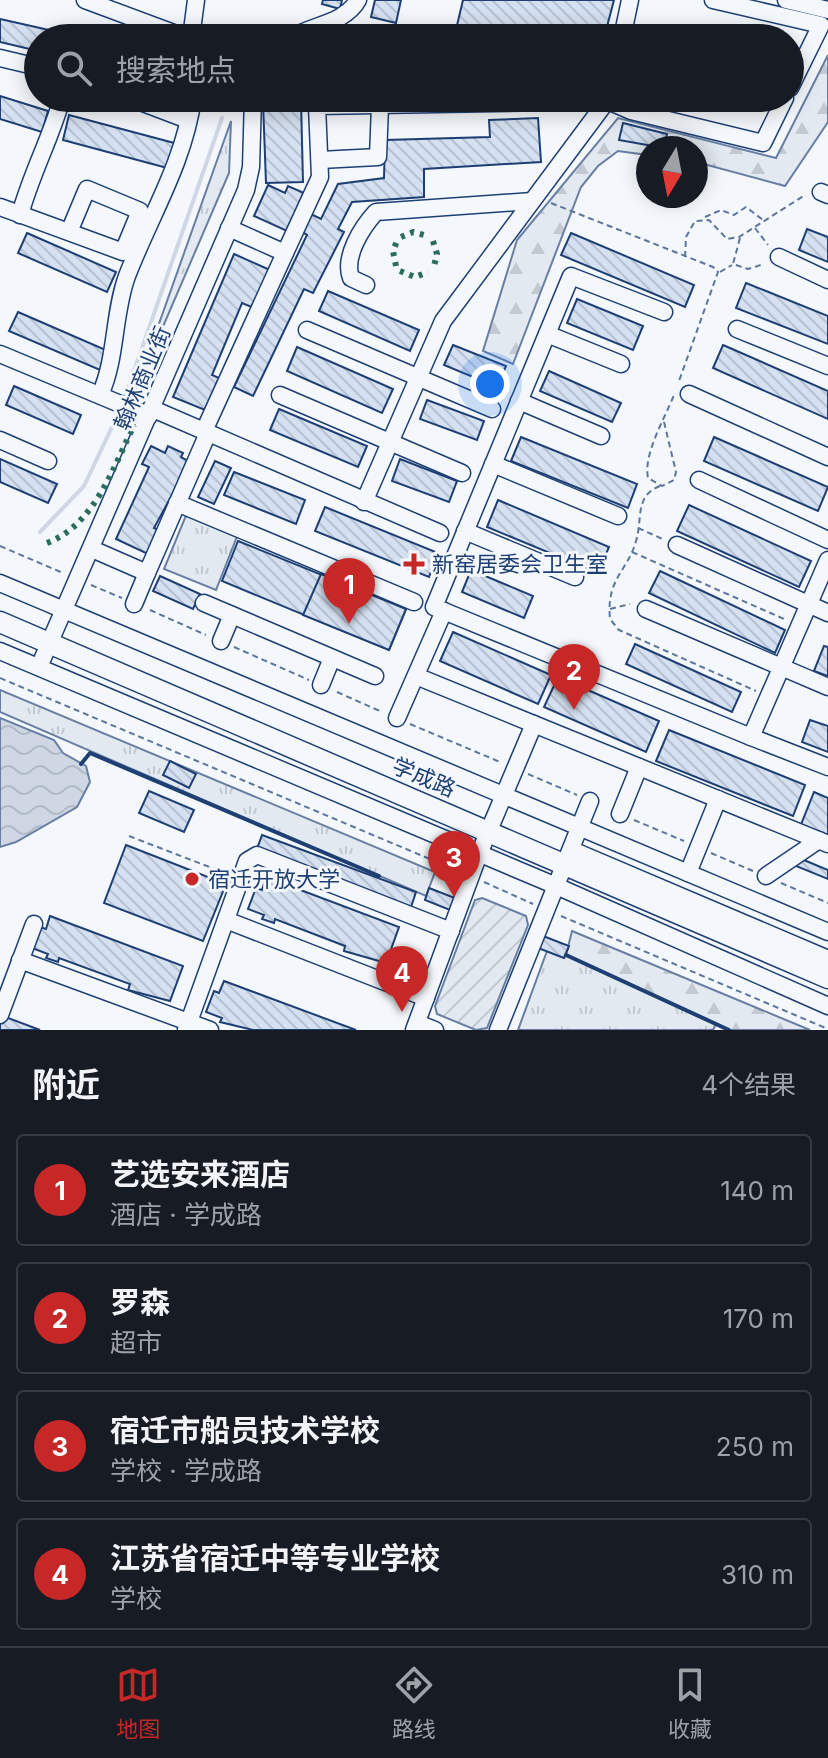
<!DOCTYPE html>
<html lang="zh">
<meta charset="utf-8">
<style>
body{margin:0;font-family:Inter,"Noto Sans SC",sans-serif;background:#20242c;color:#f1f3f6}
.compass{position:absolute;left:636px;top:136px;width:72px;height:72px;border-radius:50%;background:#171b24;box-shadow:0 4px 20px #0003;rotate:190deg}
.you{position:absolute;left:490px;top:384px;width:28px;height:28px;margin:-20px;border:6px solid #fff;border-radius:50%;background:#1a73e8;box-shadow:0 0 0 12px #1a73e833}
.badge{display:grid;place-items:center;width:52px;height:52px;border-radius:50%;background:#c62828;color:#fff;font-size:26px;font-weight:700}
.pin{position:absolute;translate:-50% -66px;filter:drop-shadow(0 2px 4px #0008)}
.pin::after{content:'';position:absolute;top:42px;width:28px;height:24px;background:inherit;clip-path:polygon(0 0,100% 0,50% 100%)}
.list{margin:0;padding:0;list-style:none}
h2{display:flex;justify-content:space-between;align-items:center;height:104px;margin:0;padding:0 32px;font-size:34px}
h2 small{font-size:26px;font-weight:400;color:#9ea1a6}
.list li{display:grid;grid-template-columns:52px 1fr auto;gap:24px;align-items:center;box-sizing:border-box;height:112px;margin:0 16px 16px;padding:0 16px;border:2px solid #363941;border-radius:8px}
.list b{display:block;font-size:30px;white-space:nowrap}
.list p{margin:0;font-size:26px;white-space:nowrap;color:#9ea1a6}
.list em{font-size:26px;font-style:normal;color:#9ea1a6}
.icon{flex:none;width:44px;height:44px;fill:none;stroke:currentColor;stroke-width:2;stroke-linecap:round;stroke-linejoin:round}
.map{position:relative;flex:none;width:828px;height:1030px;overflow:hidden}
.search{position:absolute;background:#171b24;box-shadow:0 4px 20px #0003;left:24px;right:24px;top:24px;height:88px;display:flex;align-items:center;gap:20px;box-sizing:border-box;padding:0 28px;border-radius:44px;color:#9ea1a6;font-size:30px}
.sheet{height:616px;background:#171b24}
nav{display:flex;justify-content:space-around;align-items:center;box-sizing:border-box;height:112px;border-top:2px solid #363941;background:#171b24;font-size:22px;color:#9ea1a6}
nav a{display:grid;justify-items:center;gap:4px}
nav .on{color:#c62828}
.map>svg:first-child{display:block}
.grass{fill:url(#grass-tufts);stroke:#687fa3;stroke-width:2}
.forest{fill:url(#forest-firs);stroke:#687fa3;stroke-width:2}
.garden{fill:url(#garden-furrows);stroke:#687fa3;stroke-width:2}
.water{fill:url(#water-waves);stroke:#687fa3;stroke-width:2}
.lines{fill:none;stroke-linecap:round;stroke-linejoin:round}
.stream{stroke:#cfd7e4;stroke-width:4}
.building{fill:url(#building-back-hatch);stroke:#1d3f73;stroke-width:2}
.minor-casing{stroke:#1d3f73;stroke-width:19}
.major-casing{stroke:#1d3f73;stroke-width:23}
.path{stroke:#5e769c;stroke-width:2;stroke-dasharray:6 4;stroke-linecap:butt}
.minor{stroke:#f4f7fb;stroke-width:16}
.major{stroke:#f4f7fb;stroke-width:20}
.hedge{stroke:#2c6c60;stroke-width:6;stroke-dasharray:4 6;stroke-linecap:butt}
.wall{stroke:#1d3f73;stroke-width:4}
.poi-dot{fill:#c62828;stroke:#f4f7fb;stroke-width:3}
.labels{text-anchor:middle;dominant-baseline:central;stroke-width:6;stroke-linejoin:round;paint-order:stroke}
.street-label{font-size:22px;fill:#1d3f73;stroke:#f4f7fb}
.poi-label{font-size:22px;fill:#1d3f73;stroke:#f4f7fb;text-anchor:start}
</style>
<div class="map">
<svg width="828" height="1030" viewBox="0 0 828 1030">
<defs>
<pattern id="grass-tufts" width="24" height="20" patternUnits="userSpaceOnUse" patternTransform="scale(2)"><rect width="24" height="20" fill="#e3e9f0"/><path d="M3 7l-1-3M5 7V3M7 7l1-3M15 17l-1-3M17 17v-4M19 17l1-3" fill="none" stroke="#c2c9d1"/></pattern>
<pattern id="forest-firs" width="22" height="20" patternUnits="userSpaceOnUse" patternTransform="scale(2)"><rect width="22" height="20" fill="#e3e9f0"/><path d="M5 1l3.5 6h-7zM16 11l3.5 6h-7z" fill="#c2c9d1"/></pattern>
<pattern id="garden-furrows" width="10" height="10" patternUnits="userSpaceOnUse" patternTransform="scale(2)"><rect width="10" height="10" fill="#e3e9f0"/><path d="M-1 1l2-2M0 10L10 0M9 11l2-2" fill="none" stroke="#c2c9d1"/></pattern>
<pattern id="water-waves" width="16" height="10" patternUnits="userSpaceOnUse" patternTransform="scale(2)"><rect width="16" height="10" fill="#cfd7e4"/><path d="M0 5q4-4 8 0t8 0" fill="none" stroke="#b1bac7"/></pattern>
<pattern id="building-back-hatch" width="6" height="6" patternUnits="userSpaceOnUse" patternTransform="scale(2)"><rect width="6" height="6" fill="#d5e0f0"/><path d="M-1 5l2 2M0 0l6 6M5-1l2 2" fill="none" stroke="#b6c1d1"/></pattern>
</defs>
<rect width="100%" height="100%" fill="#f4f7fb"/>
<g class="grass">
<polygon points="231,121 229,173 134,394"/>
<polygon points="187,513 238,534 216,590 164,569"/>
<polygon points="0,690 435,872 426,896 0,712"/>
<polygon points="547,951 564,958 566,955 716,1024 713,1030 518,1030"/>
</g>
<g class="forest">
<polygon points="828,55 828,122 785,186 696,162 696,148 648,148 648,155 618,151 598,166 581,187 513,364 483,351 517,240 618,118 776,158"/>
<polygon points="572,931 810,1030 729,1030 566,955"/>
</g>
<polygon class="garden" points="482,898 526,916 528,925 487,1028 476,1030 437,1014 435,1006 475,900"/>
<polygon class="water" points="0,718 54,740 63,753 86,766 90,782 77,807 16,842 0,847"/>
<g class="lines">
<g class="stream">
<polyline points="124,400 222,118"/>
<polyline points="40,532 84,486 121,408"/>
</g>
</g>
<g class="building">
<polygon points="323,0 342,0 340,9 322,4"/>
<polygon points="375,0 401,0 396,23 371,17"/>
<polygon points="463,0 614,0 604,38 454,38"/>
<polygon points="0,19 58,32 57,38 38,38 38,51 0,42"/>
<polygon points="409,25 410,38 372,38 371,28"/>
<polygon points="319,33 336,36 336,38 317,38"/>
<polygon points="0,96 48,111 42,132 0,119"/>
<polygon points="301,101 303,182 266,183 263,102"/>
<polygon points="69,115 178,144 171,169 63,140"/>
<polygon points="538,118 541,162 424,169 424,197 352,202 338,229 344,232 313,293 304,289 253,396 234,387 307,235 302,232 311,214 321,219 338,184 384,178 385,140 490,137 489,120"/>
<polygon points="623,123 667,134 664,148 619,140"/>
<polygon points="268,185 285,193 288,186 304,193 287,231 254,216"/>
<polygon points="807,229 828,237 828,262 799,250"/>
<polygon points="27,233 116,272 107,292 18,253"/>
<polygon points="571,233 694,285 685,307 561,255"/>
<polygon points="234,254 270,270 254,308 242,303 212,375 219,378 205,410 173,397"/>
<polygon points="746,283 828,316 828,344 736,308"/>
<polygon points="328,291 419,330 410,351 319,311"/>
<polygon points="577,299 643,326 633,350 567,323"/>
<polygon points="18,312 108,351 100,370 9,331"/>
<polygon points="453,345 506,366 497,387 444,365"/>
<polygon points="723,345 828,391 828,419 713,368"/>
<polygon points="297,347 393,389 382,413 287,371"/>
<polygon points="549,371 621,403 612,422 540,391"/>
<polygon points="14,386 81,415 73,434 6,405"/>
<polygon points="427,400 484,421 477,440 420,419"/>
<polygon points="279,409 367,446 358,467 270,430"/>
<polygon points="521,437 637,484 628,508 511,461"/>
<polygon points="714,437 828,487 818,511 704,461"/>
<polygon points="151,446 165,453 168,446 183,453 181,457 190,462 154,528 161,531 150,555 116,539 149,467 142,464"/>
<polygon points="0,459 57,484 48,503 0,482"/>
<polygon points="400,459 457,481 449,502 392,481"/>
<polygon points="215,461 231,468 214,504 198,497"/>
<polygon points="234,472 305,500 296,524 224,495"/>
<polygon points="498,500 609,547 598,573 487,527"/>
<polygon points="689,505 811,561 799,587 677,531"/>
<polygon points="325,507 438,553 429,577 315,531"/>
<polygon points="238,541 406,609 389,650 222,581"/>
<polygon points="471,570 533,596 524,618 462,592"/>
<polygon points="660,571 785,630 775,653 649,593"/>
<polygon points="321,574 406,609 389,650 303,615"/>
<polygon points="160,576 200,594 193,609 153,591"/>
<polygon points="453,632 551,675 538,704 440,661"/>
<polygon points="635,644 741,692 732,712 626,664"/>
<polygon points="824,646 828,647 828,676 814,671"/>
<polygon points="558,677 659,721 646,752 544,707"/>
<polygon points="810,720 828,726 828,752 802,742"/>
<polygon points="669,730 805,785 793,816 656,761"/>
<polygon points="170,761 196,774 189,788 163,775"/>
<polygon points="149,791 194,810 184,832 139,813"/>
<polygon points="814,792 828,798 828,837 800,827"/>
<polygon points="262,835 416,892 411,907 257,849"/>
<polygon points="126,845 226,884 203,941 104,903"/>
<polygon points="799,858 828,870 828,879 796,866"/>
<polygon points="266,877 399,927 386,963 344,951 345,946 275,919 274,923 262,919 264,915 248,909 256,888 262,890"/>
<polygon points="429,888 455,898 450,910 425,900"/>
<polygon points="50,916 183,966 170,1001 128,990 130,984 59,958 58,962 46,958 48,954 32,948 40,927 46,929"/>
<polygon points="543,936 569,946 564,958 538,948"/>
<polygon points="224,981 356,1030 253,1030 220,1022 222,1018 206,1012 214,991 219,993"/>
<polygon points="0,1015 40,1030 0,1030"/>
</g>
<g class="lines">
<g class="minor-casing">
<g id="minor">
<polyline points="85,0 187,38"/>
<polyline points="713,0 821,25 790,88"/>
<polyline points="786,0 828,10"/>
<polyline points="191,38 196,0"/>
<path d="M 291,38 C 314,24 344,24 358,0"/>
<polyline points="622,38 630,0"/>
<polyline points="0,58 38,67"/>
<polyline points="130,98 188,120"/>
<polyline points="320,160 378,157 380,106"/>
<polyline points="821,192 828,195"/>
<polyline points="0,207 123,252 140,211 87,189 69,232"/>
<path d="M 20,215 C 31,174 51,138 62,98"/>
<polyline points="229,228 285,253 320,177 317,106 608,101 631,111 763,143 785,98"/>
<polyline points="779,257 828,280"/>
<path d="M 366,285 L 351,278 C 343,257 362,227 376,212 L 532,201"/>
<polyline points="664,312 571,276 434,607 751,737 828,560"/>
<polyline points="737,329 828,366"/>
<polyline points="307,330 492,409"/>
<polyline points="547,334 621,364"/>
<polyline points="0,354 149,416"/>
<polyline points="689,394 828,457"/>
<path d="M 100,395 C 117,358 113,314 127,276 C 150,216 184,163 193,98"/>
<polyline points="280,395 462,473"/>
<polyline points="519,401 601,436"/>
<polyline points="153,409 440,533"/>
<polyline points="204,431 285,253"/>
<polyline points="0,440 48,461"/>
<polyline points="493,464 618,516"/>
<polyline points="699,480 828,540"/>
<polyline points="364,502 443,321 609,98"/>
<polyline points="177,503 414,602"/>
<polyline points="465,531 575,577"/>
<polyline points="677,545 828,613"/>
<polyline points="92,549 147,573 208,433"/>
<polyline points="0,583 828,932"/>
<polyline points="204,603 375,676"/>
<polyline points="134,604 147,573"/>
<polyline points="646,609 828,687"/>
<polyline points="221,641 232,615"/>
<polyline points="0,651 554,885 828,1006"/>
<polyline points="39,667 246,190 251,167 253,98"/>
<polyline points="416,676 828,844"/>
<polyline points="321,685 332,658"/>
<polyline points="397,718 444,611"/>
<polyline points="751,737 828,767"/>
<polyline points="620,814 639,767"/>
<polyline points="688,873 718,799"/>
<polyline points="766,876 819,840"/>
<polyline points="226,920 426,998"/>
<polyline points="20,960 210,1030"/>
<polyline points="0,1015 34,924"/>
<polyline points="417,1023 435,1030"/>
<polyline points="186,1030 247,861 257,855 451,931"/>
<polyline points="414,1030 479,854 534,724"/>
<polyline points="498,1030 590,801"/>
</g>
</g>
<g class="major-casing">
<g id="major">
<polyline points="0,622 828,978"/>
<polyline points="574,853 828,961"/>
</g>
</g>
<g class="path">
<polyline points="551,203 713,267 718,272 679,381"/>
<polyline points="705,217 721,210 734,215 746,207 763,220"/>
<polyline points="755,228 768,245"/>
<polyline points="740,238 733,264 748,269 764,264"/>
<polyline points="685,257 686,237 695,221 709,220 727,239 739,237 805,195"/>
<polyline points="720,272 732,265"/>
<path d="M 664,422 L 676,472 L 674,480 L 662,486 L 648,478 C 643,454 665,418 674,395"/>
<path d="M 660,486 C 634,496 643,519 636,541 C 628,571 606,578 610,619 L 619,630 L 756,691"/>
<polyline points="638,528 665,540"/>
<polyline points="0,546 63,573"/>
<polyline points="632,552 784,619"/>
<polyline points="91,585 122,598"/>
<polyline points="610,609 630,604"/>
<polyline points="150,610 206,635"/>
<polyline points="234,647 309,680"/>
<polyline points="0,678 456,870"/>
<polyline points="337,692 382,712"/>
<polyline points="410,724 500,762"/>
<polyline points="528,774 577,795"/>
<polyline points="634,820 684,841"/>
<polyline points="129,836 225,873"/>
<polyline points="711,853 753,871"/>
<polyline points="484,882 533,904"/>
<polyline points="781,883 828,903"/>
<polyline points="561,916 828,1029"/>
</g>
<use href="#minor" class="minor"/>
<use href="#major" class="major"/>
<g class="hedge">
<polyline points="401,237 413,232 428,236"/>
<polyline points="433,241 437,254 434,266"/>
<polyline points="396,266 393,251 397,241"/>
<polyline points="400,271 415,277 428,272"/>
<path d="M 47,543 C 94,525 113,469 134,425"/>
</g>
<g class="wall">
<polyline points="81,764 90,753 379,876"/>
<polyline points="566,955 729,1030"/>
</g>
</g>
<g class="poi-dot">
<path d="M410 552h8v8h8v8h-8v8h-8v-8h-8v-8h8z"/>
<circle cx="192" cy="879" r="8"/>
</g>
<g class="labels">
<g class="street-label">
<text transform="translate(142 378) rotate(-67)">翰林商业街</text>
<text transform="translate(424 777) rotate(23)">学成路</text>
</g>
<g class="poi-label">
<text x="432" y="564">新窑居委会卫生室</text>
<text x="208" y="879">宿迁开放大学</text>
</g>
</g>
</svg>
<svg class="compass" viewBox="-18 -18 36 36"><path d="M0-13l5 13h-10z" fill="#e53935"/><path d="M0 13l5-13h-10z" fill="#9ea1a6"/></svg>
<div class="you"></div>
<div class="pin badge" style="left:349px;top:624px">1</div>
<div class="pin badge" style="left:574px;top:710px">2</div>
<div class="pin badge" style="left:454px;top:897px">3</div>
<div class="pin badge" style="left:402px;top:1012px">4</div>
<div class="search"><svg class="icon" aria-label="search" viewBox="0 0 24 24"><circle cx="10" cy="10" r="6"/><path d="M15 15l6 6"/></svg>搜索地点</div>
</div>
<section class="sheet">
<h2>附近<small>4个结果</small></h2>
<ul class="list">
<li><span class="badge">1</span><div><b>艺选安来酒店</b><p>酒店 · 学成路</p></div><em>140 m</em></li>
<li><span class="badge">2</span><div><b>罗森</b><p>超市</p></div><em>170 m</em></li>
<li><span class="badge">3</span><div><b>宿迁市船员技术学校</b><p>学校 · 学成路</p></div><em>250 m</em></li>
<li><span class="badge">4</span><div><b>江苏省宿迁中等专业学校</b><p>学校</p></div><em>310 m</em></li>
</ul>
</section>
<nav>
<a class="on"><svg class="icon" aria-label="map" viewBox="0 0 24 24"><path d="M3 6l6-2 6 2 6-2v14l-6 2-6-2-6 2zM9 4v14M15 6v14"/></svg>地图</a>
<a><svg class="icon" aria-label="directions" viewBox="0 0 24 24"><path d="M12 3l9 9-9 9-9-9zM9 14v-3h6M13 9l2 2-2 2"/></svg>路线</a>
<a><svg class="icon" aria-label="saved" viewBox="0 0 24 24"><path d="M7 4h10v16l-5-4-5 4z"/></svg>收藏</a>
</nav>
